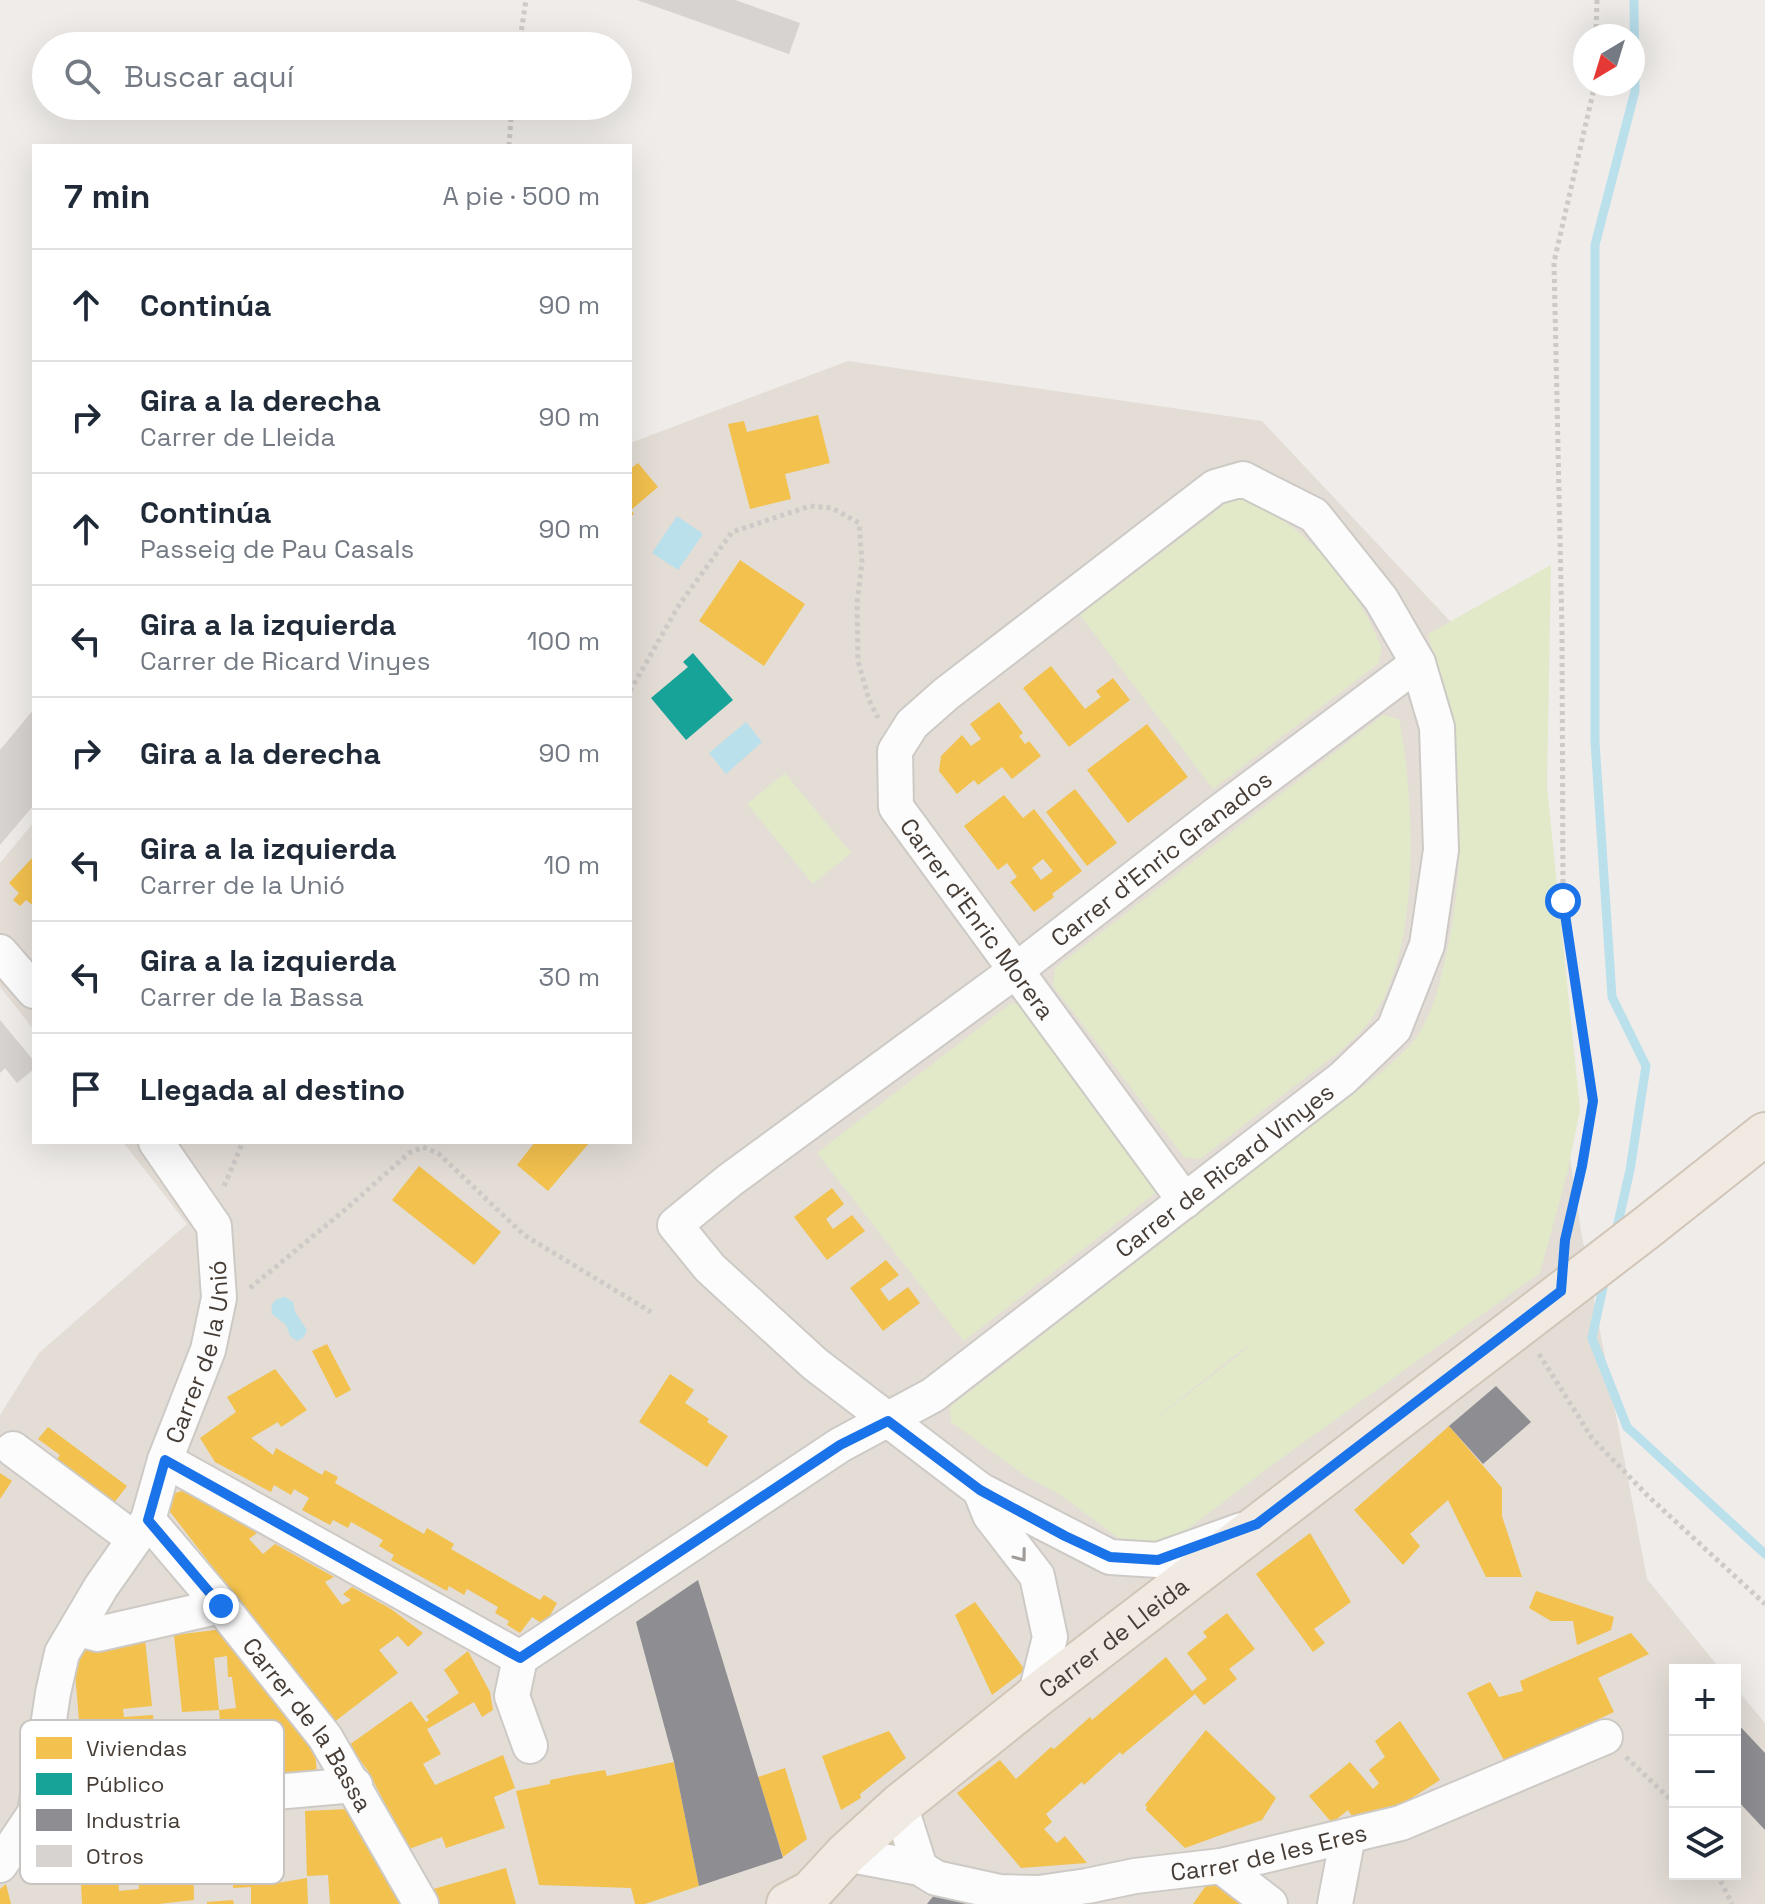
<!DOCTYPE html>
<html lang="es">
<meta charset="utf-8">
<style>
body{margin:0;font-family:"Space Grotesk",sans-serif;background:#f6f6f7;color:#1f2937}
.controls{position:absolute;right:24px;bottom:24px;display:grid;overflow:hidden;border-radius:0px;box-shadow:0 8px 32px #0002}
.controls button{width:72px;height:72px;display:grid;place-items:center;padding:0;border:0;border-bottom:2px solid #e0e1e3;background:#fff;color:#1f2937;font:40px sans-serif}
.compass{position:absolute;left:1573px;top:24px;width:72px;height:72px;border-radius:50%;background:#fff;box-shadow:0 8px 32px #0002;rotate:218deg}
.stop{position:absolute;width:24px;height:24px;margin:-18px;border:6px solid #1a73e8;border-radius:50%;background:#fff}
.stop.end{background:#1a73e8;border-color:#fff;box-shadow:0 2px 8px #0008}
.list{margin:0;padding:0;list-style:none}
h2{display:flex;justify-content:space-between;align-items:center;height:104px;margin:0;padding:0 32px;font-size:34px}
h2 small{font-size:26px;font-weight:400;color:#747a83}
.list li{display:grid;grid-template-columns:52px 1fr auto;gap:24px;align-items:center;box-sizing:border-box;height:112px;padding:0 32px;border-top:2px solid #e0e1e3}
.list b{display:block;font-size:30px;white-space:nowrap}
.list p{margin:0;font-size:26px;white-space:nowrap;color:#747a83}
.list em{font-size:26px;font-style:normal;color:#747a83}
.icon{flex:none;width:44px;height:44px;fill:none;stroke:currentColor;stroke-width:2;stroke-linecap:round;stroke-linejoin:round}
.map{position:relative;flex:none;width:1765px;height:1904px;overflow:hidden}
.search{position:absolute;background:#fff;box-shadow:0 8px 32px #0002;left:32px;top:32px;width:600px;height:88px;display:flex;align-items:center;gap:20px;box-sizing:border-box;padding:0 28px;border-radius:44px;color:#747a83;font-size:30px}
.panel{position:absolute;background:#fff;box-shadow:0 8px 32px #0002;left:32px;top:144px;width:600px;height:1000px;border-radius:0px}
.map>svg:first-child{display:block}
.residential{fill:#e3ddd6}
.green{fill:#e1e9c9;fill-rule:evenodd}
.water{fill:#bae0ec}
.homes{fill:#f2c14e;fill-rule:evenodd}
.public{fill:#17a398}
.industry{fill:#8d8d92}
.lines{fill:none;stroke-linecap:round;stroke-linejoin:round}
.stream{stroke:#bae0ec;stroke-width:9}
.building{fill:#d7d3d0}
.minor-casing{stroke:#cdcac6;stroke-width:38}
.major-casing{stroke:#d1c5b7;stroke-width:46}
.path{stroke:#cdcac7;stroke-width:5;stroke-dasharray:4 4;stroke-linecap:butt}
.minor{stroke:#fdfcfc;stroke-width:34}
.major{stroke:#f0eae3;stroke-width:42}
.oneway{stroke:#a19c98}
.route{stroke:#1a73e8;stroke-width:10}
.labels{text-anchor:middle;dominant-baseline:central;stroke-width:8;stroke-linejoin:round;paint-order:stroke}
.street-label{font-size:24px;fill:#453c35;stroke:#fff}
.key{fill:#fff;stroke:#c7c4c2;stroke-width:2}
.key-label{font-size:22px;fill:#453c35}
</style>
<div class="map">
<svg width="1765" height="1904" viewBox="0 0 1765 1904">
<rect width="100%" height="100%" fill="#efece9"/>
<g class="residential">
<polygon points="848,361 1262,421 1465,637 1522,836 1581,1231 1647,1579 1721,1670 1675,1670 1675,1874 1735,1874 1735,1687 1765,1723 1765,1904 0,1904 0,1415 39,1353 187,1224 123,1142 630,1142 630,443"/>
<polygon points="34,822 34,1030 0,987 0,863"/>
</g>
<g class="green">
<path d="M 1247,498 C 1311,532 1355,582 1382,649 L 1378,664 L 1213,789 L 1080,615 L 1232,499 Z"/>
<path d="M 1551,565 L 1547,786 L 1580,1110 L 1567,1174 L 1540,1273 L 1272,1465 L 1180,1535 L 1170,1540 L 1151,1543 L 1130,1542 L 1117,1537 L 1059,1494 L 1027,1477 L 951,1422 L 950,1407 L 1383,1071 C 1394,1060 1408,1049 1417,1036 C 1433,1014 1440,982 1446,956 C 1472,837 1457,749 1428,634 ZM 1250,1345 L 1250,1346 L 1126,1442 L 1234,1356 Z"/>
<path d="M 1383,715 L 1399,719 C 1415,802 1423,957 1366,1026 C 1348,1047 1323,1064 1301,1081 C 1267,1107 1234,1133 1200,1159 L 1184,1157 L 1053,986 L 1055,968 Z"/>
<polygon points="785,773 851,853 813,884 747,804"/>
<polygon points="1010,1004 1026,1004 1158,1179 1157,1192 964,1341 817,1153"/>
</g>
<g class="water">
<polygon points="677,516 703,534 678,570 652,553"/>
<polygon points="746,722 762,742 726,774 709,753"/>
<path d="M 285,1297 L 293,1302 L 295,1312 L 307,1330 L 303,1338 L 297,1341 L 290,1336 L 286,1325 L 272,1314 C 270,1303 275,1298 285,1297 Z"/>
</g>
<g class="homes">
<polygon points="818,415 830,463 785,474 791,499 750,509 728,424 744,421 747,432"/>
<polygon points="638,463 658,487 631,510 634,514 630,517 630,469"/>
<polygon points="740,560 805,604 764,666 699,621"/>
<polygon points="1051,666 1085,709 1101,697 1096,691 1113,678 1130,700 1069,747 1023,688"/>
<polygon points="999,702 1023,733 1019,736 1025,744 1029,741 1041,756 1012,779 1002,767 978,785 974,780 957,794 939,771 941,756 962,735 971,746 981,739 970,724"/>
<polygon points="1147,724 1188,777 1128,823 1087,770"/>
<polygon points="1075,789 1117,843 1087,866 1046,812"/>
<path d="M 1004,795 L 1023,818 L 1034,809 L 1082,871 L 1052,894 L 1054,897 L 1034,912 L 1010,882 L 1017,877 L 1007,863 L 998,870 L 964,826 ZM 1043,859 L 1053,871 L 1041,880 L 1032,868 Z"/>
<polygon points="34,856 34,906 26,900 20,906 13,900 19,893 9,883"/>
<polygon points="535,1142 590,1142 548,1191 517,1165"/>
<polygon points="419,1166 501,1232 474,1265 392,1200"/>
<polygon points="832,1188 844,1204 826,1219 833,1229 852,1215 865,1231 827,1260 794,1217"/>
<polygon points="886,1260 899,1275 880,1289 889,1301 908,1287 920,1303 883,1331 850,1288"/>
<polygon points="327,1344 351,1390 336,1398 312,1351"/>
<polygon points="275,1369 307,1410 281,1427 278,1422 251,1438 273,1455 276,1448 322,1475 325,1470 338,1477 335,1483 424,1534 427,1528 454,1544 451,1549 540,1600 544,1595 557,1603 547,1621 543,1624 532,1617 520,1633 507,1625 509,1621 495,1613 498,1607 467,1589 464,1595 449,1586 447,1591 391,1560 394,1555 379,1546 383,1540 376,1536 351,1522 348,1528 333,1520 330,1525 302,1510 309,1498 294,1489 291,1495 274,1485 271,1492 215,1462 200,1438 236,1412 227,1397"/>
<polygon points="670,1374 694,1390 685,1403 709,1419 707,1422 728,1436 707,1467 639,1422"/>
<polygon points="1449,1426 1502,1488 1502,1516 1522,1577 1486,1577 1448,1500 1410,1534 1420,1546 1403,1565 1354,1510"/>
<polygon points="48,1427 127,1486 110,1508 53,1465 60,1455 38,1439"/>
<polygon points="0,1473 12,1481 0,1499"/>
<polygon points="191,1488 257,1533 249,1539 263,1554 275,1544 334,1577 325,1582 342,1605 351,1600 343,1594 352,1587 391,1609 423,1633 408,1647 398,1636 379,1650 398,1673 333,1723 164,1504 166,1496"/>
<polygon points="1310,1533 1351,1602 1314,1629 1325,1643 1313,1652 1256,1574"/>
<polygon points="1536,1591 1614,1617 1611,1630 1577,1645 1573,1621 1551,1621 1529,1608"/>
<polygon points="975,1602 1025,1670 992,1695 955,1615"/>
<polygon points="1227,1613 1255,1649 1229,1669 1237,1679 1204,1705 1195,1694 1122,1755 1120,1752 1084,1785 1082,1782 1046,1814 1052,1822 1044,1829 1057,1843 1065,1836 1087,1863 1021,1868 957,1793 1000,1760 1016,1779 1051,1747 1054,1749 1090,1717 1092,1720 1166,1657 1192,1691 1207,1679 1187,1653 1207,1637 1203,1632"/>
<polygon points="224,1629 314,1742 317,1773 225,1779 219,1710 236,1708 232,1677 228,1677 227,1656 214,1658 219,1710 182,1712 174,1635"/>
<polygon points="1631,1633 1649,1654 1598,1678 1614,1712 1505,1762 1467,1693 1490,1682 1499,1697 1523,1691 1520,1681"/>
<polygon points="145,1639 152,1706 123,1709 124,1717 153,1715 160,1785 85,1792 73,1649"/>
<polygon points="468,1651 490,1692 493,1710 482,1717 474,1702 427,1729 441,1754 423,1764 435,1785 503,1755 515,1788 494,1797 505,1828 446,1848 442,1837 409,1849 368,1771 349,1745 411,1701 426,1722 429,1720 426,1716 459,1693 444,1670"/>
<polygon points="1400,1721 1440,1780 1396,1808 1357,1824 1348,1810 1332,1823 1309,1796 1350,1762 1373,1789 1379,1783 1369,1770 1385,1757 1375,1741"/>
<polygon points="1206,1730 1276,1798 1262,1820 1185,1848 1146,1810 1147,1807 1145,1805"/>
<polygon points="889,1731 906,1758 860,1794 861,1798 841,1810 822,1756"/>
<polygon points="674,1762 699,1886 645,1904 635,1904 631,1888 539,1885 516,1791 550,1784 550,1780 575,1775 605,1770 607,1776"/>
<polygon points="785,1768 807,1839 783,1857 758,1777"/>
<polygon points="348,1809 409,1904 330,1904 328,1875 307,1876 305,1811"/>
<polygon points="268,1813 270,1858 250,1860 251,1880 271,1878 271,1884 307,1878 308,1904 251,1904 251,1887 233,1888 231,1815"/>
<polygon points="192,1818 194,1900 158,1904 82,1904 78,1826 117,1823 119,1891 139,1889 138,1869 157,1867 156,1820"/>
<polygon points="506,1868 516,1904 436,1904 430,1890"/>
<polygon points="1212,1877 1251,1904 1193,1904"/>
<polygon points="6,1884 11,1904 0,1904 0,1889"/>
<polygon points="233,1900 234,1904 207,1904 207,1902"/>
</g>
<polygon class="public" points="693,653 733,700 686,740 651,698 688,667 683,662"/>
<g class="industry">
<polygon points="1496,1386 1531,1422 1483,1464 1449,1426"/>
<polygon points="698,1580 783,1858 699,1886 674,1762 636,1622"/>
<polygon points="1735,1721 1765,1753 1765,1830 1735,1798"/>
<polygon points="935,1894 999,1904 927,1904"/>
</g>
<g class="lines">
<g class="stream">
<polyline points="1616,1232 1630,1170 1646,1066 1612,997 1595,742 1595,245 1635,91 1634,0"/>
<polyline points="1605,1278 1592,1338 1627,1427 1765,1554"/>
</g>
</g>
<g class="building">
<polygon points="637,0 735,0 800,23 789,54"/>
<polygon points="34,709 34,805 0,845 0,750"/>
<polygon points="0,1020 34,1061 34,1069 17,1083 5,1068 0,1073"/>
</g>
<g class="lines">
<g class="minor-casing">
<g id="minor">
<polyline points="0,952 34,991"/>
<polyline points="13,1449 134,1539"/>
<polyline points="165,1460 520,1658"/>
<polyline points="980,1490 990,1515 1037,1576 1050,1637 1035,1697"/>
<path id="s1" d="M 148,1520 L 221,1606 L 325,1737 L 421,1904"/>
<path id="s2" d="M 1242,1530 L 1158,1560 L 1110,1557 L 980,1490 L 815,1364 L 710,1268 L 675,1225 L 730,1180 L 1015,971 L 1213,817 L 1418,663"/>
<polyline points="78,1629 98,1634 221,1606"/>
<path id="s3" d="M 520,1658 L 840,1445 L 933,1395 L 1343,1078 L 1394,1029 L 1427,945 L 1441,850 L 1437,727 L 1418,663 L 1381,599 L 1314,515 L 1243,479 L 1215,487 L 946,694 L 912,724 L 895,751 L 896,807 L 1185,1201"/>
<polyline points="520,1658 512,1696 530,1746"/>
<polyline points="900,1805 920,1868"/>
<polyline points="35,1813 355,1785"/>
<path id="s4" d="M 846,1854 L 920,1868 L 936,1878 L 1000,1892 L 1039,1893 L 1087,1886 L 1135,1876 L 1221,1866 L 1401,1823 L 1605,1737"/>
<path id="s5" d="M 0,1865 L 35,1813 L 53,1693 L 62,1653 L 101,1587 L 148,1520 L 165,1460 L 208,1350 L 219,1298 L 214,1226 L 156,1142"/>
<polyline points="1221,1866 1270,1904"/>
<polyline points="1335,1904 1348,1836"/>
</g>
</g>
<g class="major-casing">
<g id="major">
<path id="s6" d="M 788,1904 L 811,1892 L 846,1854 L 900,1805 L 1035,1697 L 1645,1229 L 1765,1134"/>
</g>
</g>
<g class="path">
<polyline points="1596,36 1597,0"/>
<polyline points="519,46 526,0"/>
<polyline points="509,146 512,106"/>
<polyline points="630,691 679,605 732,532 810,506 832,508 859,523 862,562 857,604 858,661 869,700 878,718"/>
<polyline points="224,1186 243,1142"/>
<polyline points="1565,1246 1593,1101 1563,901 1562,631 1554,262 1595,84"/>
<polyline points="250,1288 346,1209 409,1153 423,1147 438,1153 524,1235 651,1312"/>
<polyline points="1539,1354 1592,1438 1648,1496 1765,1604"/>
<polyline points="1626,1757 1675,1804"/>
<polyline points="1717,1874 1732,1904"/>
</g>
<use href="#minor" class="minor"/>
<use href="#major" class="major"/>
</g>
<defs><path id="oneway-chevron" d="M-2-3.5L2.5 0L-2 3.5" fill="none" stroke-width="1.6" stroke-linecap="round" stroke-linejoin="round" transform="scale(2)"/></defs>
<use class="oneway" href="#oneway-chevron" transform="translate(1021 1556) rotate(53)"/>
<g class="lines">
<polyline class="route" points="221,1606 148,1520 165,1460 520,1658 840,1445 888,1421 980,1490 1065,1536 1110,1557 1158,1560 1257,1524 1561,1291 1565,1240 1582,1166 1593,1101 1563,901"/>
</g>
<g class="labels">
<g class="street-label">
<text stroke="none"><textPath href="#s2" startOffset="1298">Carrer d'Enric Granados</textPath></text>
<text stroke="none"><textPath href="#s3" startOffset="2356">Carrer d'Enric Morera</textPath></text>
<text stroke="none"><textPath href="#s3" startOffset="858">Carrer de Ricard Vinyes</textPath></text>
<text stroke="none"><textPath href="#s5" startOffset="560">Carrer de la Unió</textPath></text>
<text stroke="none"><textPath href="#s6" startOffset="422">Carrer de Lleida</textPath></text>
<text stroke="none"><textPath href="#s1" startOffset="260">Carrer de la Bassa</textPath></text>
<text stroke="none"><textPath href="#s4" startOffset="432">Carrer de les Eres</textPath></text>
</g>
</g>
<rect x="20" y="1720" width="264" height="164" rx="12" class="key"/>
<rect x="36" y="1737" width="36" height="22" fill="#f2c14e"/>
<rect x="36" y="1773" width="36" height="22" fill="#17a398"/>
<rect x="36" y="1809" width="36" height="22" fill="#8d8d92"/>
<rect x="36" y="1845" width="36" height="22" fill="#d7d3d0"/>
<g class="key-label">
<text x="86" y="1756">Viviendas</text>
<text x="86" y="1792">Público</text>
<text x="86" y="1828">Industria</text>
<text x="86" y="1864">Otros</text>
</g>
</svg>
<div class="controls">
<button>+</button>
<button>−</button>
<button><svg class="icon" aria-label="layers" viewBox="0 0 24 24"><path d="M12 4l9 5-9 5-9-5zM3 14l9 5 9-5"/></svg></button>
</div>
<svg class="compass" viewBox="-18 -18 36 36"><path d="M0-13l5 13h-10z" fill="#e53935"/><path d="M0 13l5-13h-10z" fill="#747a83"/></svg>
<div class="stop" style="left:1563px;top:901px"></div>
<div class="stop end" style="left:221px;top:1606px"></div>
<div class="search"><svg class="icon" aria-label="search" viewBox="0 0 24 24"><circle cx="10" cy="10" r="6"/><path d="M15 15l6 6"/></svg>Buscar aquí</div>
<section class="panel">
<h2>7 min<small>A pie · 500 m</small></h2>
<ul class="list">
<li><svg class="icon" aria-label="ahead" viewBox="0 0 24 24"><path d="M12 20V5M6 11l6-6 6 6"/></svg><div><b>Continúa</b></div><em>90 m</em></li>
<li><svg class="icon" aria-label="right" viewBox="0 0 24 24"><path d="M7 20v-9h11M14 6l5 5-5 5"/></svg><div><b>Gira a la derecha</b><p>Carrer de Lleida</p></div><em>90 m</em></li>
<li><svg class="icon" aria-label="ahead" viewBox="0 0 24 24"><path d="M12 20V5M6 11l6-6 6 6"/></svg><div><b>Continúa</b><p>Passeig de Pau Casals</p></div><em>90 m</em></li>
<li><svg class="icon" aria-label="left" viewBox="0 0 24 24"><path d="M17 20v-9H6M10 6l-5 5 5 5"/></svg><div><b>Gira a la izquierda</b><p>Carrer de Ricard Vinyes</p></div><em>100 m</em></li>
<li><svg class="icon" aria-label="right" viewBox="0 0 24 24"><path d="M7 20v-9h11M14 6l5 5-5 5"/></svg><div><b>Gira a la derecha</b></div><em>90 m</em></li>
<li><svg class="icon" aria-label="left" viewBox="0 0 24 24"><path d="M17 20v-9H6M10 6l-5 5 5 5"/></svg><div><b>Gira a la izquierda</b><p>Carrer de la Unió</p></div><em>10 m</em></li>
<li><svg class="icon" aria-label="left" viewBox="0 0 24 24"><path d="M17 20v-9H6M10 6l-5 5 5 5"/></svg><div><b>Gira a la izquierda</b><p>Carrer de la Bassa</p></div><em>30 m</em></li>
<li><svg class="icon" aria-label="arrive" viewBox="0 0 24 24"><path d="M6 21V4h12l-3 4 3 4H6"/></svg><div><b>Llegada al destino</b></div></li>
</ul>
</section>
</div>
